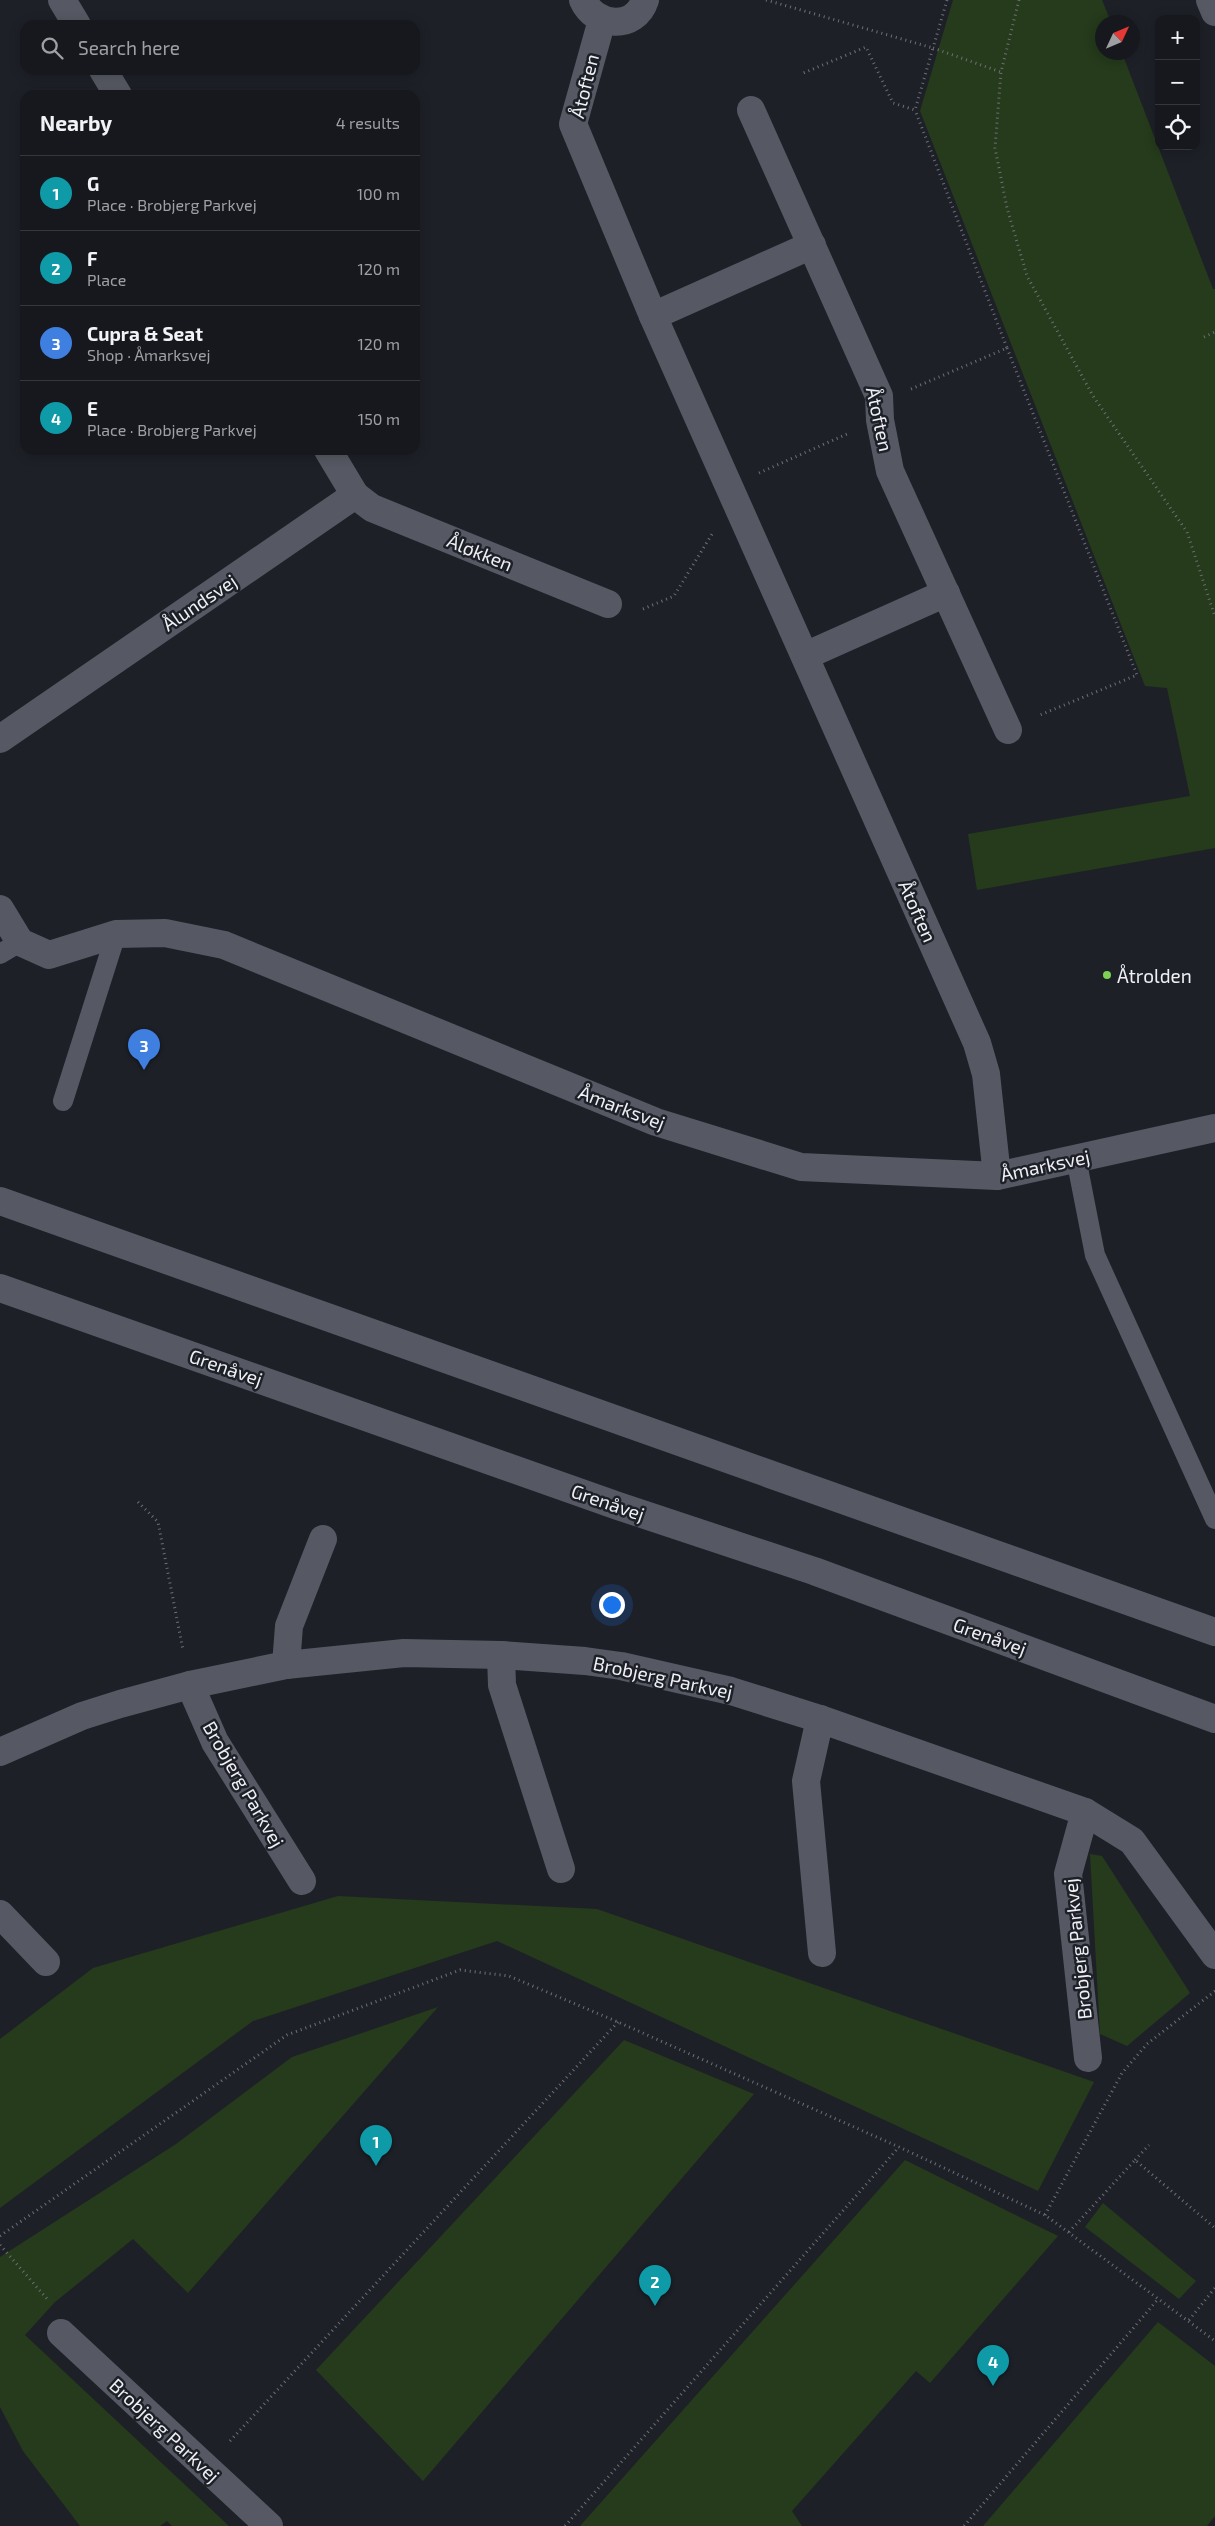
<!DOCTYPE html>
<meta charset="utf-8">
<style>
body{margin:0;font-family:"Exo 2",sans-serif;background:#1f2127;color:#f1f3f6}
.controls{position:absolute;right:15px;top:15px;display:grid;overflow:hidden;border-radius:10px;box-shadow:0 2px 12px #0003}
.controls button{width:45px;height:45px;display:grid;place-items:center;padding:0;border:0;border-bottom:1px solid #35373c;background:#16181e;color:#f1f3f6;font:25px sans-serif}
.compass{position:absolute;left:1095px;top:15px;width:45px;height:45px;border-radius:50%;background:#16181e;box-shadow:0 2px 12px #0003;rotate:46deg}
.you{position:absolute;left:611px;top:1604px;width:18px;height:18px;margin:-12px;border:4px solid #fff;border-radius:50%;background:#1a73e8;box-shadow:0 0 0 8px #1a73e833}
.badge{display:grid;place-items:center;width:32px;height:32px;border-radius:50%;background:#7cd155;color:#fff;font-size:16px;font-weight:700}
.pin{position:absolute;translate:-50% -41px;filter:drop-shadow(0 1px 2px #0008)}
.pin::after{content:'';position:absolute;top:26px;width:18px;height:15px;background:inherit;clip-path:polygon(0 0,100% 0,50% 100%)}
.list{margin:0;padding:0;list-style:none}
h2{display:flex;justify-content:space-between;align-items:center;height:65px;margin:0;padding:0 20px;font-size:21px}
h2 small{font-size:16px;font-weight:400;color:#9ea0a4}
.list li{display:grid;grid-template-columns:32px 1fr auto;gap:15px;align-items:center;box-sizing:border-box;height:75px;padding:0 20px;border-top:1px solid #35373c}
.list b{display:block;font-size:19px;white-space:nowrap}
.list p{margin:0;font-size:16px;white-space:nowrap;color:#9ea0a4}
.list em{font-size:16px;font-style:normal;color:#9ea0a4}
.icon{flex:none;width:28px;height:28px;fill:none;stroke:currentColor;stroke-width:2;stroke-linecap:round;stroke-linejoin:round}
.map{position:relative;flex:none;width:1215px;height:2526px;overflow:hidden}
.search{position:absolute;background:#16181e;box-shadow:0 2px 12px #0003;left:20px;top:20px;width:400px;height:55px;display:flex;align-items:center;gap:12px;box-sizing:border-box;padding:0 18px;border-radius:15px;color:#9ea0a4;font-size:19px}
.panel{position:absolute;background:#16181e;box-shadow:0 2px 12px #0003;left:20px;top:90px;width:400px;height:365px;border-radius:15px}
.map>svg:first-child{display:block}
.green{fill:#253b1b}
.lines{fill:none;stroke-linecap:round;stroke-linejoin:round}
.path{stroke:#6e7077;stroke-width:3;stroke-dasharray:1 4;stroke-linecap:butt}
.service{stroke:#565963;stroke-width:20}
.minor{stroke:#565963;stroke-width:28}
.secondary{stroke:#565963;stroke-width:28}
.poi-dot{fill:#7cd155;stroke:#1e2028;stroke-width:2}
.labels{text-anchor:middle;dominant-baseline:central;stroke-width:5;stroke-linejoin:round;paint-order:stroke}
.street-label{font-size:19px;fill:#eff0f6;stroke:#1e2028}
.poi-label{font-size:19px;fill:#eff0f6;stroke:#1e2028;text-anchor:start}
</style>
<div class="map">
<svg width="1215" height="2526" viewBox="0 0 1215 2526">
<rect width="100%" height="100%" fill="#1e2028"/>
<g class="green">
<polygon points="953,0 1102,0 1111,22 1102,22 1102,52 1122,53 1213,289 1215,289 1215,848 977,890 968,834 1190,796 1167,688 1145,686 920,111"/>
<polygon points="1090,1854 1102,1856 1190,1993 1127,2046 1100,2034"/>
<polygon points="338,1896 597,1909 1094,2082 1038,2191 497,1941 253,2021 0,2208 0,2039 93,1968"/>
<polygon points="438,2007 188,2293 133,2239 55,2302 25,2335 229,2526 172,2526 167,2521 160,2526 80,2526 23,2451 0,2407 0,2257 176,2144 292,2057"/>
<polygon points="624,2040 754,2094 423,2481 316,2370"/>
<polygon points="905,2160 1058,2236 930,2383 916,2371 792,2511 802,2526 580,2526"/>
<polygon points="1103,2203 1196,2281 1179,2299 1085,2227"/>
<polygon points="1158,2322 1215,2366 1215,2516 1207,2526 983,2526"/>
</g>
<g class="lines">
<g class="path">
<polyline points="766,0 933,48 915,110 893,103 866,47 801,74"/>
<polyline points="947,0 933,48 1001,72"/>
<polyline points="1019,0 1001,72 995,148 1007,208 1027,276 1093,396 1187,532 1215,617"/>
<polyline points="1204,337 1215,332"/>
<polyline points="1007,348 1137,675 1040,715"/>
<polyline points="911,389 1007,348 915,110"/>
<polyline points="759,473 847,434"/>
<polyline points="643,609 674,596 712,534"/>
<polyline points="138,1502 158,1522 183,1650"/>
<polyline points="1135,2160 1149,2145"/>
<polyline points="1045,2215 1122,2073 1147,2044 1215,1991"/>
<polyline points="1069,2232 1135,2160 1215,2228"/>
<polyline points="0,2236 287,2035 460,1970 509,1976 618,2022 899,2147 1045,2215 1215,2341"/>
<polyline points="0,2245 49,2301"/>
<polyline points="1189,2320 1215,2288"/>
<polyline points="230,2441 618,2022"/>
<polyline points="565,2526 899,2147"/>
<polyline points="964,2526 1159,2298"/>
</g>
<g class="service">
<polyline points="0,954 20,942"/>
<polyline points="63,1101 116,934"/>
<polyline points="1076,1158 1095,1255 1215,1519"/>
</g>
<g class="minor">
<polyline points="62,0 77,25"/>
<path d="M 583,0 C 595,27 635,31 645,0"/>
<polyline points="1210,0 1215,12"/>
<polyline points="602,20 573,124 653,316 977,1043 986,1074 997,1176"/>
<polyline points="103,70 118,95"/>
<polyline points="751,110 879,396 880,420 890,471 1008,730"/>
<polyline points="653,316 812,245"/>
<polyline points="355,495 372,508 608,604"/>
<polyline points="805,656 946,593"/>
<polyline points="0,739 355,495 328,450"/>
<polyline points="0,909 20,942 49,955 116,934 165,933 224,945 656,1122 801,1167 997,1176 1215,1128"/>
<polyline points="501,1655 502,1685 561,1869"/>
<polyline points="286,1665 289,1626 323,1539"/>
<polyline points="190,1685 215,1742 302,1881"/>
<polyline points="820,1719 806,1781 822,1953"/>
<polyline points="0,1752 82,1716 120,1704 190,1685 286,1665 404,1653 501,1655 585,1661 621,1666 731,1691 820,1719 1085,1812 1132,1841 1215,1955"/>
<polyline points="1085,1812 1068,1874 1088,2058"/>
<polyline points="0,1914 46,1962"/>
<polyline points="61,2333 269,2526"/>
</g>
<g class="secondary">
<polyline points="0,1201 1215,1632"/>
<polyline points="0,1288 618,1506 814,1571 1215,1719"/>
</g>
</g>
<circle class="poi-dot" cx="1107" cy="975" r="5"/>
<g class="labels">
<g class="street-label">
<text transform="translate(584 86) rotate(-76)">Åtoften</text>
<text transform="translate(880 419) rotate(78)">Åtoften</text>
<text transform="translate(480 552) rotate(22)">Åløkken</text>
<text transform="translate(199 602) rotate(-34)">Ålundsvej</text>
<text transform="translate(918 911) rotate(66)">Åtoften</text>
<text transform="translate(622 1107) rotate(21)">Åmarksvej</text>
<text transform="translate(1045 1165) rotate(-12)">Åmarksvej</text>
<text transform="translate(226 1367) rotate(19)">Grenåvej</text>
<text transform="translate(608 1502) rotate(19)">Grenåvej</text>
<text transform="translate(990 1636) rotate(20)">Grenåvej</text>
<text transform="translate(663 1677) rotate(12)">Brobjerg Parkvej</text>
<text transform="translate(244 1784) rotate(60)">Brobjerg Parkvej</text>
<text transform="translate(1077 1949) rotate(-96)">Brobjerg Parkvej</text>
<text transform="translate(165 2430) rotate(43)">Brobjerg Parkvej</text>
</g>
<g class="poi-label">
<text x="1117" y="975">Åtrolden</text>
</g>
</g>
</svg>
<div class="controls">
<button>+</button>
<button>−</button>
<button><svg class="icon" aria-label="locate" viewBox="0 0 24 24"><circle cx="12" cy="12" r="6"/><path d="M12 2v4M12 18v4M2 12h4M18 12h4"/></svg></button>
</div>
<svg class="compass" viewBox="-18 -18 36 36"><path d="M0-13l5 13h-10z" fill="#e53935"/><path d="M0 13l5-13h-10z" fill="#9ea0a4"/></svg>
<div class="you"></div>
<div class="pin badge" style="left:376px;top:2166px;background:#0f9aa8">1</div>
<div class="pin badge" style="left:655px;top:2306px;background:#0f9aa8">2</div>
<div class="pin badge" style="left:144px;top:1070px;background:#3f7fe0">3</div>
<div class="pin badge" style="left:993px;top:2386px;background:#0f9aa8">4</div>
<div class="search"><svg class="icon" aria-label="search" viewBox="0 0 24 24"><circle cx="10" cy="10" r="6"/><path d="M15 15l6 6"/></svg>Search here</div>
<section class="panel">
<h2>Nearby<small>4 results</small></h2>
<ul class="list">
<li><span class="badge" style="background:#0f9aa8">1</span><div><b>G</b><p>Place · Brobjerg Parkvej</p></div><em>100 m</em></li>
<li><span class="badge" style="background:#0f9aa8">2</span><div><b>F</b><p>Place</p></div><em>120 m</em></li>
<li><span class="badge" style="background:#3f7fe0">3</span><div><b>Cupra &amp; Seat</b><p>Shop · Åmarksvej</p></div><em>120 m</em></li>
<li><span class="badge" style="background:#0f9aa8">4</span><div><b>E</b><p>Place · Brobjerg Parkvej</p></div><em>150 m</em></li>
</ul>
</section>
</div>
